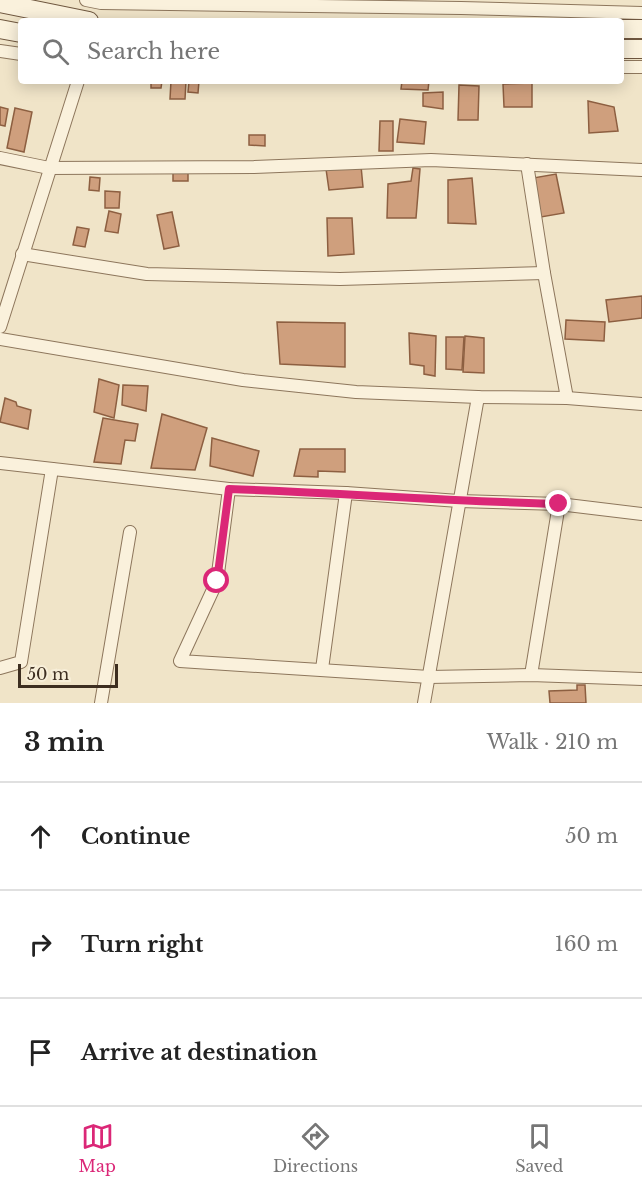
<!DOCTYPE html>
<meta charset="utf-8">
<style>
body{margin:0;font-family:"Libre Baskerville",serif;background:#f6f6f6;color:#222}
.scale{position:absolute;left:18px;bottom:15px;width:100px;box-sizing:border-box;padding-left:6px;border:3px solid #3d2e20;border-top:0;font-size:16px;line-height:21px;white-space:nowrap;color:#3d2e20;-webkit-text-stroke:4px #f7eed8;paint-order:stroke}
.stop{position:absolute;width:18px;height:18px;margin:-14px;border:4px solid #db2777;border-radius:50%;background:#fff}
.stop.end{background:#db2777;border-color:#fff;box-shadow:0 2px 6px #0008}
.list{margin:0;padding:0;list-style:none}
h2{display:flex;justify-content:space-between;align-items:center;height:78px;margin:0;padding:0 24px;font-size:26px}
h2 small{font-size:20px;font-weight:400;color:#767676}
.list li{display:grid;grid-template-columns:39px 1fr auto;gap:18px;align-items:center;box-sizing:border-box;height:108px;padding:0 24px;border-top:2px solid #e0e0e0}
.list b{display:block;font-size:22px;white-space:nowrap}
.list em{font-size:20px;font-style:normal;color:#767676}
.icon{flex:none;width:33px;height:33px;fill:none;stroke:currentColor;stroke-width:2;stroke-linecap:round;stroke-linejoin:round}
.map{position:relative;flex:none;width:642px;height:703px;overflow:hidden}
.search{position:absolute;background:#fff;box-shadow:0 3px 15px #0003;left:18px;right:18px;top:18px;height:66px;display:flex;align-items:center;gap:15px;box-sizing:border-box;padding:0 21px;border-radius:6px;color:#767676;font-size:22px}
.sheet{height:402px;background:#fff}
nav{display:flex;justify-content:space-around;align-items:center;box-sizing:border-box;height:84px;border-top:2px solid #e0e0e0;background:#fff;font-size:16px;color:#767676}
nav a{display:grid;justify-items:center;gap:3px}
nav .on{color:#db2777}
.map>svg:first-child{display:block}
.building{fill:#cf9f7d;stroke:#8d5f41;stroke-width:1.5}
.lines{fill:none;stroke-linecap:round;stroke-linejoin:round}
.street-casing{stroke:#8d765c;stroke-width:14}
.secondary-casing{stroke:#6f573f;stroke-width:20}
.street{stroke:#faf1dc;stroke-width:12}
.secondary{stroke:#faf1dc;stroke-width:18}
.route{stroke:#db2777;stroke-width:8}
</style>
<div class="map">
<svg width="642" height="703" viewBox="0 0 642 703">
<rect width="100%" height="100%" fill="#f0e4c8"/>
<g class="building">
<polygon points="151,81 162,81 161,88 151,88"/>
<polygon points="171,81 186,81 185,99 170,99"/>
<polygon points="189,81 199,81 198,93 188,92"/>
<polygon points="402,81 429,81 428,90 401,89"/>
<polygon points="532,83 532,107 504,107 503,84"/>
<polygon points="459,85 479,86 478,120 458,120"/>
<polygon points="443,92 443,109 423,106 423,93"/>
<polygon points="588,101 614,107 618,131 589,133"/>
<polygon points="0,107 8,109 5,126 0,125"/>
<polygon points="15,108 32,112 24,152 7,148"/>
<polygon points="400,119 426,122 424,144 397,142"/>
<polygon points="380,121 393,121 393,151 379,151"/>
<polygon points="249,135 265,135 265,146 249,145"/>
<polygon points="361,166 363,187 329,190 326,169"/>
<polygon points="413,168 420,169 416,218 387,218 388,184 411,181"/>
<rect x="173" y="170" width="15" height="11"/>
<polygon points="556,174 564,213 541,217 533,178"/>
<polygon points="90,177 100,178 99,191 89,190"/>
<polygon points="472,178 476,224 448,223 448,180"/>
<polygon points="105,191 120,192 119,208 105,208"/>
<polygon points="109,211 121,214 118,233 105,231"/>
<polygon points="172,212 179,246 164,249 157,215"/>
<polygon points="327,218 352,218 354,254 328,256"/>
<polygon points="77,227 89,229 85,247 73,245"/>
<polygon points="642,296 642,318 609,322 606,300"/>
<polygon points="566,320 605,322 604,341 565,339"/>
<polygon points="277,322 345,323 345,367 280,364"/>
<polygon points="409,333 436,336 435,376 424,374 424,366 410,364"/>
<polygon points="465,336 484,338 484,373 463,372"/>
<polygon points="446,337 464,337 462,370 446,369"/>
<polygon points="99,379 119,385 114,418 94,412"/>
<polygon points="123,385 148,386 146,411 122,405"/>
<polygon points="5,398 16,402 17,406 31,410 28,429 0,422"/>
<polygon points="162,414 207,428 195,470 151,468"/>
<polygon points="103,418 138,424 135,441 125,440 121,464 94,462"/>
<polygon points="212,438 259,451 253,476 210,466"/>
<polygon points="300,449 345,449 345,472 318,471 318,477 294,476"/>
<polygon points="577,685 585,685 586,703 550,703 549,691 577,690"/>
</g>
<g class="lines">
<g class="street-casing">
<g id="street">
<polyline points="86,0 101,3 461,8 642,13"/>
<polyline points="0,51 21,54"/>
<polyline points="621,67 642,67"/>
<polyline points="0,158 49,168 254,167 431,160 642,170"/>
<polyline points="527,164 544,273 567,398"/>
<polyline points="22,254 147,274 340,279 544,273"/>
<polyline points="0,327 78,81"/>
<polyline points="0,339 243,380 356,392 478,397 567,398 642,404"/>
<polyline points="0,463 229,489 346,493 459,501 559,504 642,514"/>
<polyline points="229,489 217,581 180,661 429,677 531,675 642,679"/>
<polyline points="0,668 21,662 52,469"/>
<polyline points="322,669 346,493"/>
<polyline points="531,675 559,504"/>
<polyline points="101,703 130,532"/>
<polyline points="424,703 478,397"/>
</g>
</g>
<g class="secondary-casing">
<g id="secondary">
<polyline points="0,3 89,21"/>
<polyline points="0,29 21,33"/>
<polyline points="621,29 642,29"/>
<polyline points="621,49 642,49"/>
</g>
</g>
<use href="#street" class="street"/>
<use href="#secondary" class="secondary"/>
</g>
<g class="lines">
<path class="route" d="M 217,581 L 229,489 C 339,493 449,501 559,504"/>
</g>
</svg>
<div class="scale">50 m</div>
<div class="stop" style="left:217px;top:581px"></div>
<div class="stop end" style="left:559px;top:504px"></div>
<div class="search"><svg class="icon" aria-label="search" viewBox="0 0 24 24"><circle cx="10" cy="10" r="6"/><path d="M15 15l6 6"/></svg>Search here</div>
</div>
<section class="sheet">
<h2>3 min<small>Walk · 210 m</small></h2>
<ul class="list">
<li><svg class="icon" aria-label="ahead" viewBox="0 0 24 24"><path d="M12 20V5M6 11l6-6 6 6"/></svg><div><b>Continue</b></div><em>50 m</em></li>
<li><svg class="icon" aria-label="right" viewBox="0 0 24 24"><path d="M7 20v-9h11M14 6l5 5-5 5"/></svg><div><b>Turn right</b></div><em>160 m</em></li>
<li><svg class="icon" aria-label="arrive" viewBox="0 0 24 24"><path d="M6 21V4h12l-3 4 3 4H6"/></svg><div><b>Arrive at destination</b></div></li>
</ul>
</section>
<nav>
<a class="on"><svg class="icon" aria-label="map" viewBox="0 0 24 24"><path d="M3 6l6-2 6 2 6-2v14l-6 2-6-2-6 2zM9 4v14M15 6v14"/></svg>Map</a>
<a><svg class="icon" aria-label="directions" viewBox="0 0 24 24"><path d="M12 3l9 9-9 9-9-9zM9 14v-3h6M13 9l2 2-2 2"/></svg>Directions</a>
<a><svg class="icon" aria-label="saved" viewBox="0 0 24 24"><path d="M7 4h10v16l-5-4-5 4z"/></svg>Saved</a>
</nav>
